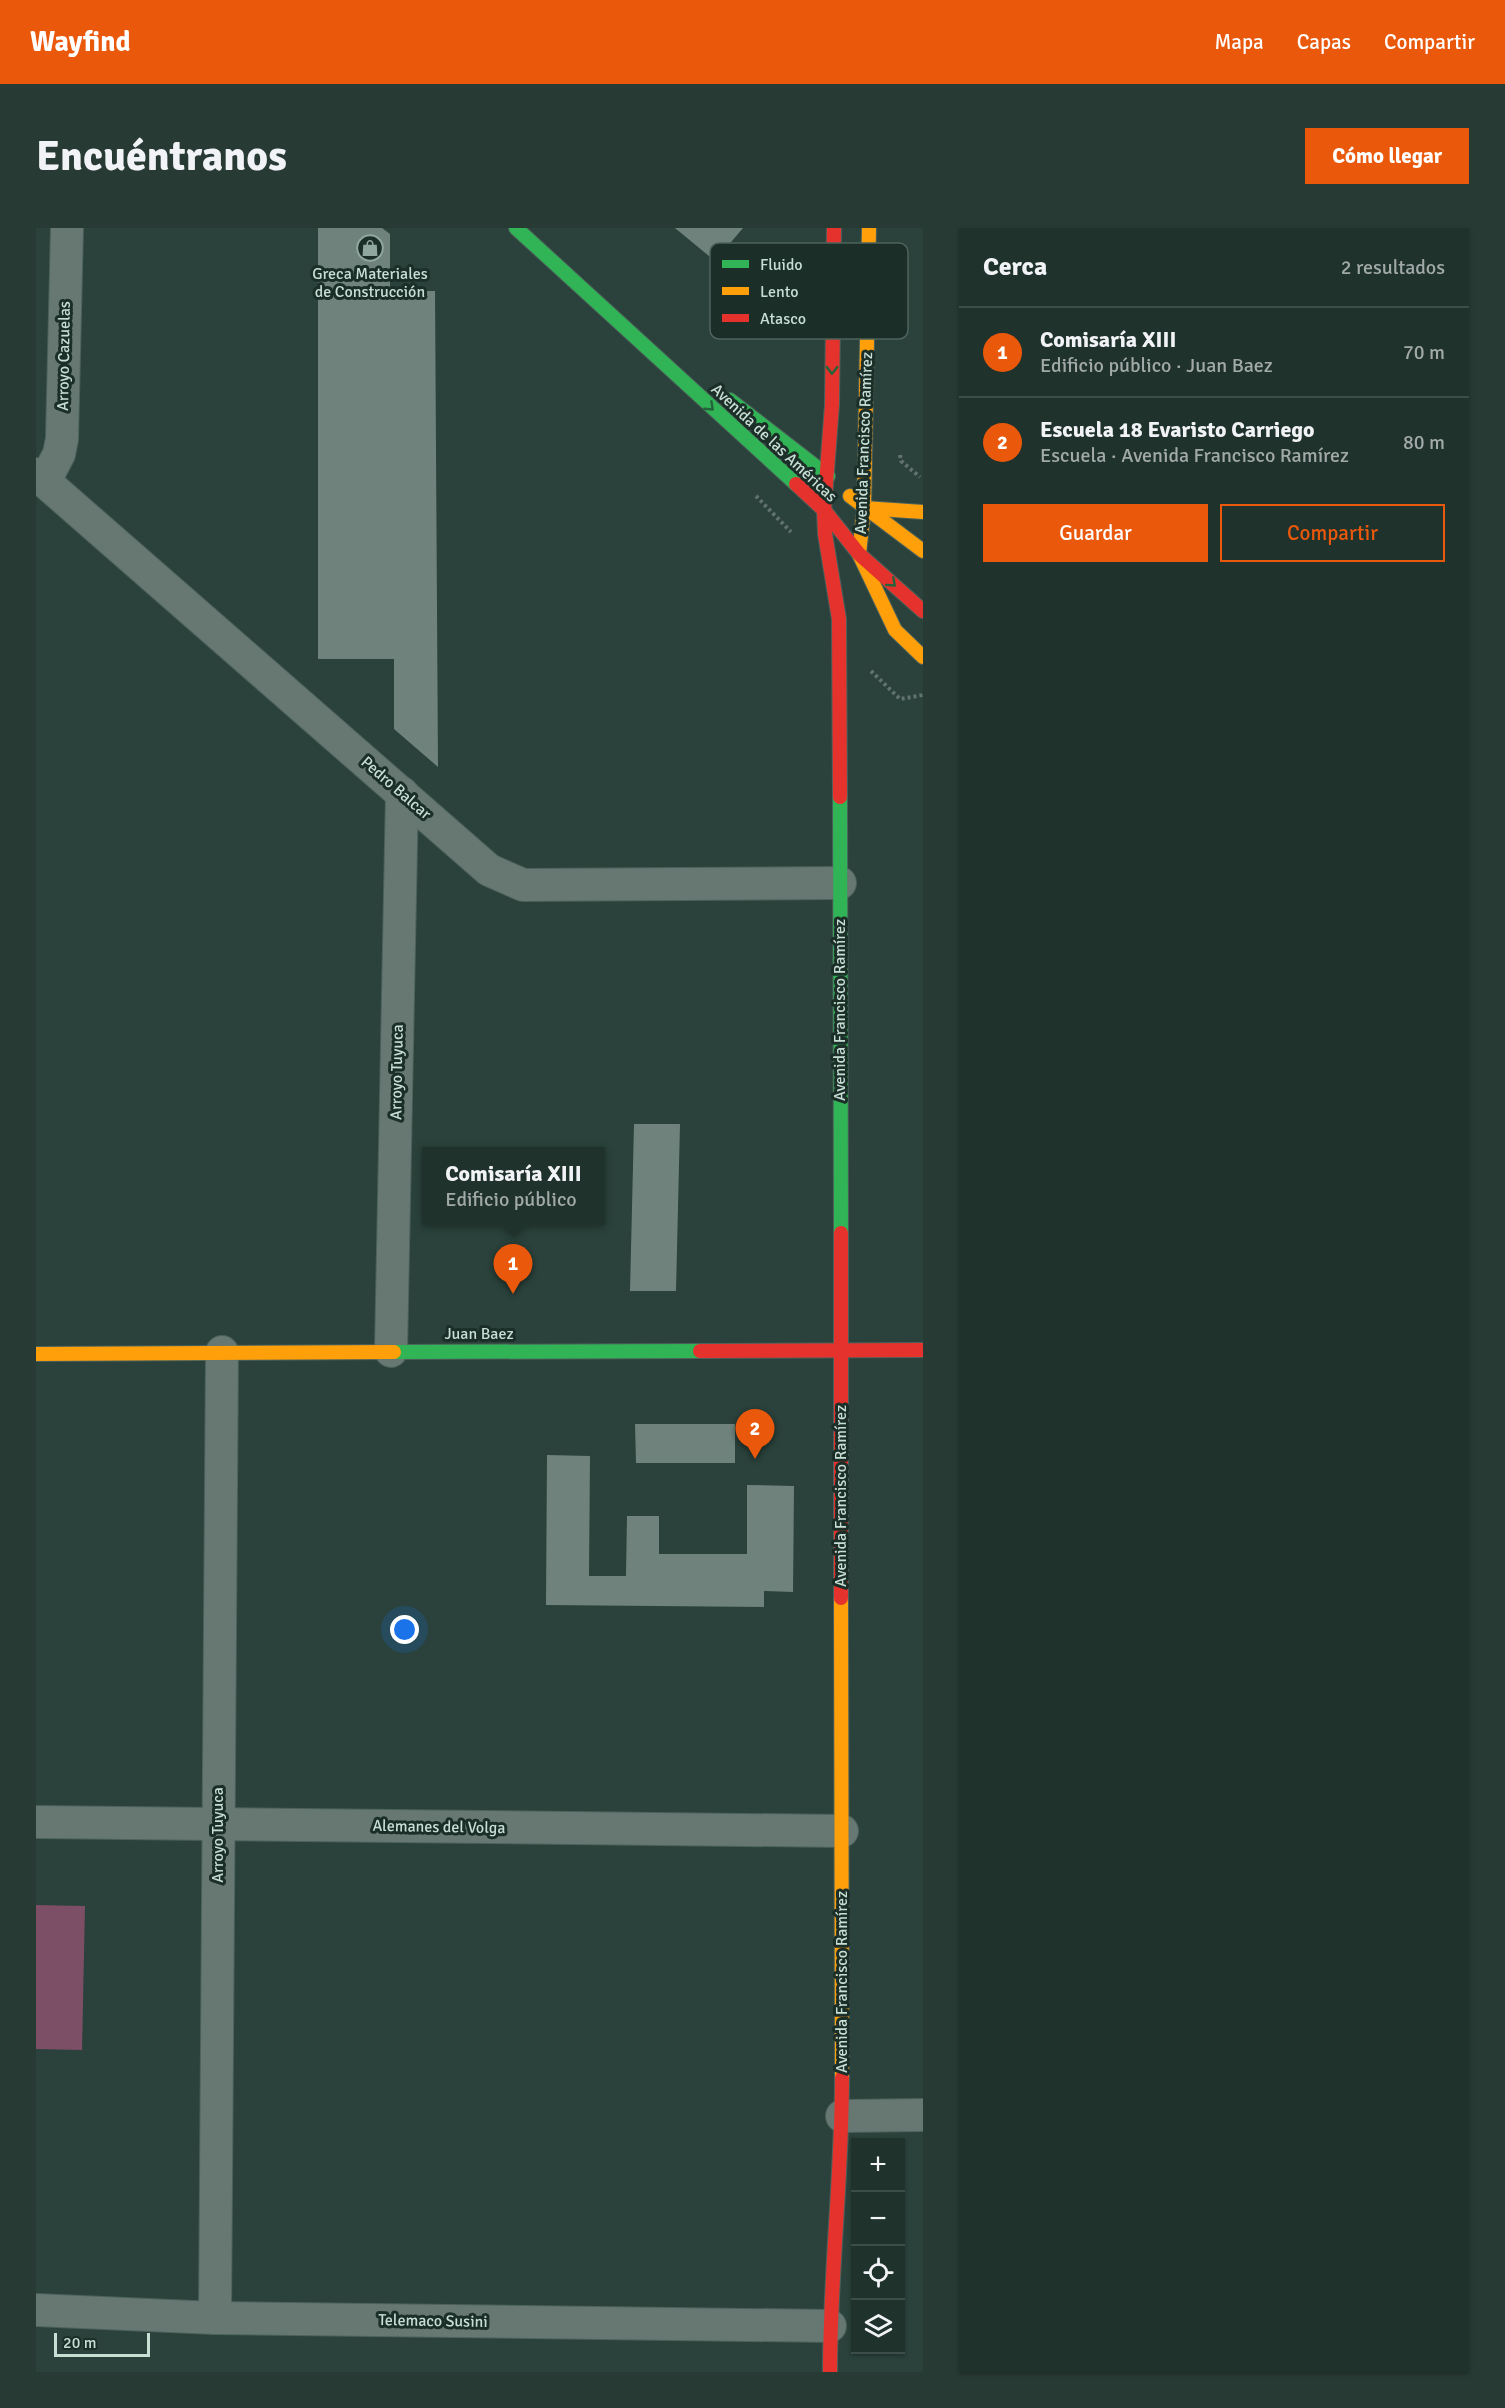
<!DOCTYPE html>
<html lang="es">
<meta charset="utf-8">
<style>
body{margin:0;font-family:Signika,sans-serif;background:#283a34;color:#f1f3f6}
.controls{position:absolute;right:18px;bottom:18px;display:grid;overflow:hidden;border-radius:0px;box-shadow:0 2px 4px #0004}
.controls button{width:54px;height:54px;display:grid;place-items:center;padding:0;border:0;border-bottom:2px solid #3d4d48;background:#20322c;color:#f1f3f6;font:30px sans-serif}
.scale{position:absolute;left:18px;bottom:15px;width:96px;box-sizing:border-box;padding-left:6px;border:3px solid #c7ded5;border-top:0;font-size:16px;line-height:21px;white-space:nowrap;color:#c7ded5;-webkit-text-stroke:4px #1b2e28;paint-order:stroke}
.you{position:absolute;left:369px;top:1402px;width:21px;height:21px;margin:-15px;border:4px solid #fff;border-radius:50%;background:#1a73e8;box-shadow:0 0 0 9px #1a73e833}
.badge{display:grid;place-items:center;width:39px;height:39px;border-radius:50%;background:#ea580c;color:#fff;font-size:20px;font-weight:700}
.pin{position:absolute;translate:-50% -50px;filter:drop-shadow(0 2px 3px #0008)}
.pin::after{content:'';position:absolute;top:32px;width:21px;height:18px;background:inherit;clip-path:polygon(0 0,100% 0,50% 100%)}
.popup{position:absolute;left:386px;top:919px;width:183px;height:78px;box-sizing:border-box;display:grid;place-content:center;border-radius:0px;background:#20322c;filter:drop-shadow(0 2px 4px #0005);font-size:20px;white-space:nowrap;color:#a2aaa9}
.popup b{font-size:22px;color:#f1f3f6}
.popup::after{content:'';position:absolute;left:50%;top:100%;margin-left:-12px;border:12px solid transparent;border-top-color:#20322c}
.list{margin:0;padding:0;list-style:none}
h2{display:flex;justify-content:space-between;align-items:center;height:78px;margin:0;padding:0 24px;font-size:26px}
h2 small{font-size:20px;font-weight:400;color:#a2aaa9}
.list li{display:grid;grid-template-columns:39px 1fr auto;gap:18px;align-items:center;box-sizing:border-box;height:90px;padding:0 24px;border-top:2px solid #3d4d48}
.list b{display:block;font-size:22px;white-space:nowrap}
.list p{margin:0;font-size:20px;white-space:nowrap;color:#a2aaa9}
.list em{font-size:20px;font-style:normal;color:#a2aaa9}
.actions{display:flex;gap:12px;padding:18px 24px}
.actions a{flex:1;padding:14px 0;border:2px solid #ea580c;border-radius:0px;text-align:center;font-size:21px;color:#ea580c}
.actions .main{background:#ea580c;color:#fff}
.icon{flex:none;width:33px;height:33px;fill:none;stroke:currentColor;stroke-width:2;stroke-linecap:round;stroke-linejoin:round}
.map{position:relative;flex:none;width:887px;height:2144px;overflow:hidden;border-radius:0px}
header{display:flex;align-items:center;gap:36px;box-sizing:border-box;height:84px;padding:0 30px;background:#ea580c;color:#fff}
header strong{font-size:28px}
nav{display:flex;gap:33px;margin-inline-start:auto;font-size:21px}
.intro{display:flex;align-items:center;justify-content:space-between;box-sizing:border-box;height:144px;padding:0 36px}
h1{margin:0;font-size:42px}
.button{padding:15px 27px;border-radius:0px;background:#ea580c;color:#fff;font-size:21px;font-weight:700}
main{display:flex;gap:36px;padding:0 36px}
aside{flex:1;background:#20322c;border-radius:0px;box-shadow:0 2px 4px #0004}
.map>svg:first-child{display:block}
.green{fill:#7d4f66}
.building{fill:#6f837c}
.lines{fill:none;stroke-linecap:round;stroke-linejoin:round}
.street-casing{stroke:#4c615b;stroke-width:34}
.fast-casing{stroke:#4c615b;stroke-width:16}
.slow-casing{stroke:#4c615b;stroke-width:16}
.jam-casing{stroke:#4c615b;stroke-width:16}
.path{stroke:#62726c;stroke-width:4;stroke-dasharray:3 3;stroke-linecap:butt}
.street{stroke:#667871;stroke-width:32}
.fast{stroke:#30b455;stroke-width:14}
.slow{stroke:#ff9f0a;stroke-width:14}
.jam{stroke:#e5322d;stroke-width:14}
.oneway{stroke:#23643a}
.labels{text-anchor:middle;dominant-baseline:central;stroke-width:6;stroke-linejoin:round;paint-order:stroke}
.poi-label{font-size:16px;fill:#c7ded5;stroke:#1b2e28}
.street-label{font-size:16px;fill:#c7ded5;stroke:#1b2e28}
.key{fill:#1b2e28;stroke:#4f635c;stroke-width:1.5}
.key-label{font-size:16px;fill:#c7ded5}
</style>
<header>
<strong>Wayfind</strong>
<nav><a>Mapa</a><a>Capas</a><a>Compartir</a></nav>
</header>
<div class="intro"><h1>Encuéntranos</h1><a class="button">Cómo llegar</a></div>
<main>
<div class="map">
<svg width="887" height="2144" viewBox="0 0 887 2144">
<rect width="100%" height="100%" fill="#2a423b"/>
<polygon class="green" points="0,1677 49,1678 46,1822 0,1821"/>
<g class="building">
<polygon points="282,0 346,0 354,6 354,63 399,63 402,539 358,501 358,431 282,431"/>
<polygon points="639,0 707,0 679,33"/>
<polygon points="598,896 644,896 640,1063 594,1063"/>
<polygon points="599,1196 699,1196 699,1235 600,1235"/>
<polygon points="511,1227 554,1228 553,1348 590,1348 591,1288 623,1288 623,1326 711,1326 711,1257 758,1258 757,1364 728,1363 728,1379 510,1377"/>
</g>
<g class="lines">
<g class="street-casing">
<g id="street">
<polyline points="0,246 453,642 487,657 804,655"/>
<polyline points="9,253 23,226 26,211 31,0"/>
<polyline points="355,1123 366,565"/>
<polyline points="0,1594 806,1603"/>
<polyline points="806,1888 887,1887"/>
<polyline points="0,2082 179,2090 794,2098"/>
<polyline points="179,2090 186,1124"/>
</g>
</g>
<g class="fast-casing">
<g id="fast">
<polyline points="480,0 760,256"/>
<polyline points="694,172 792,248"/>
<polyline points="804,569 805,1005"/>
<polyline points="358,1124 664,1123"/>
</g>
</g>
<g class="slow-casing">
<g id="slow">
<polyline points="814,268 887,323"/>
<polyline points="828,280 887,284"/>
<polyline points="823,326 859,402 887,429"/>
<polyline points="823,326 828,280 833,0"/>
<polyline points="0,1126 358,1124"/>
<polyline points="805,1370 806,1850"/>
</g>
</g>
<g class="jam-casing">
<g id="jam">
<polyline points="798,0 796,177 788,282 823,326 887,383"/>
<polyline points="760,256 788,282 789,306 803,391 804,569"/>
<polyline points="805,1005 805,1370"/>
<polyline points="664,1123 887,1122"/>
<path d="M 794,2144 C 794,2046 806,1948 806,1850"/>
</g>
</g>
<g class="path">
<polyline points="864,227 865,233 884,249"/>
<polyline points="720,268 755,304"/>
<polyline points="835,443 864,471 887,467"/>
</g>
<use href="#street" class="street"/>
<use href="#fast" class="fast"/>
<use href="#slow" class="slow"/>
<use href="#jam" class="jam"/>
</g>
<defs><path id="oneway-chevron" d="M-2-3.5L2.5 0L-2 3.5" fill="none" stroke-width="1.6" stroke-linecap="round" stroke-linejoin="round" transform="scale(1.5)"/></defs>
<g class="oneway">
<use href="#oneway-chevron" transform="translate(796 142) rotate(91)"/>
<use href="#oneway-chevron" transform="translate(674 179) rotate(43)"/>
<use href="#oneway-chevron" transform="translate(856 355) rotate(42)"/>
</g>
<defs>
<g id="shop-ring" transform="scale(1.35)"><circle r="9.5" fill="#1b2e28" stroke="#90a79f" stroke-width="1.5"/><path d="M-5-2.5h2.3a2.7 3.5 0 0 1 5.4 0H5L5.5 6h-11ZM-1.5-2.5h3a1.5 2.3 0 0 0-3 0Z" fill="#90a79f"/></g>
</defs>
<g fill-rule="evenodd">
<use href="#shop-ring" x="334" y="20"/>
</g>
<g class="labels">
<g class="poi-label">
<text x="334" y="46">Greca Materiales<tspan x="334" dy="18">de Construcción</tspan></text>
</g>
<g class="street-label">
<text transform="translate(28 128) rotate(-89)">Arroyo Cazuelas</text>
<text transform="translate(738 215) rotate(43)">Avenida de las Américas</text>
<text transform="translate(828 215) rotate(-88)">Avenida Francisco Ramírez</text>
<text transform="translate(360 560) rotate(41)">Pedro Balcar</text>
<text transform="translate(804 782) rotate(-90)">Avenida Francisco Ramírez</text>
<text transform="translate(361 844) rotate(-89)">Arroyo Tuyuca</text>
<text x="443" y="1106">Juan Baez</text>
<text transform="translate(805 1268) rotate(-90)">Avenida Francisco Ramírez</text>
<text transform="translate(403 1599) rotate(1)">Alemanes del Volga</text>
<text transform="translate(182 1607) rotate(-90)">Arroyo Tuyuca</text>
<text transform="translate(806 1754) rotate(-90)">Avenida Francisco Ramírez</text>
<text transform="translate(397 2093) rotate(1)">Telemaco Susini</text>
</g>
</g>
<rect x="674" y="15" width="198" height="96" rx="9" class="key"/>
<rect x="686" y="32" width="27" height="8" fill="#30b455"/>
<rect x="686" y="59" width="27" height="8" fill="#ff9f0a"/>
<rect x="686" y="86" width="27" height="8" fill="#e5322d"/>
<g class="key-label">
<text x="724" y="42">Fluido</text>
<text x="724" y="69">Lento</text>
<text x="724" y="96">Atasco</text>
</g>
</svg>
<div class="controls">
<button>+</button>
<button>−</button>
<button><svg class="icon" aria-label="locate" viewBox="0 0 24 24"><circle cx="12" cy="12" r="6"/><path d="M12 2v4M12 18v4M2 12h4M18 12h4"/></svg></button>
<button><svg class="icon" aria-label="layers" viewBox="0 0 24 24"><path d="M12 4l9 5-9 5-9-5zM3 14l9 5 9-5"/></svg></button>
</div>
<div class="scale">20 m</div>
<div class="you"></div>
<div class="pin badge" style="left:477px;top:1066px">1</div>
<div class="popup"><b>Comisaría XIII</b>Edificio público</div>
<div class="pin badge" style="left:719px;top:1231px">2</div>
</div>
<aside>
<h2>Cerca<small>2 resultados</small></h2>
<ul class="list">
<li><span class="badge">1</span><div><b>Comisaría XIII</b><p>Edificio público · Juan Baez</p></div><em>70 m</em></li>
<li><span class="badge">2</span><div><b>Escuela 18 Evaristo Carriego</b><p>Escuela · Avenida Francisco Ramírez</p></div><em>80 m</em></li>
</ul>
<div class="actions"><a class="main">Guardar</a><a>Compartir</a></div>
</aside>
</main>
